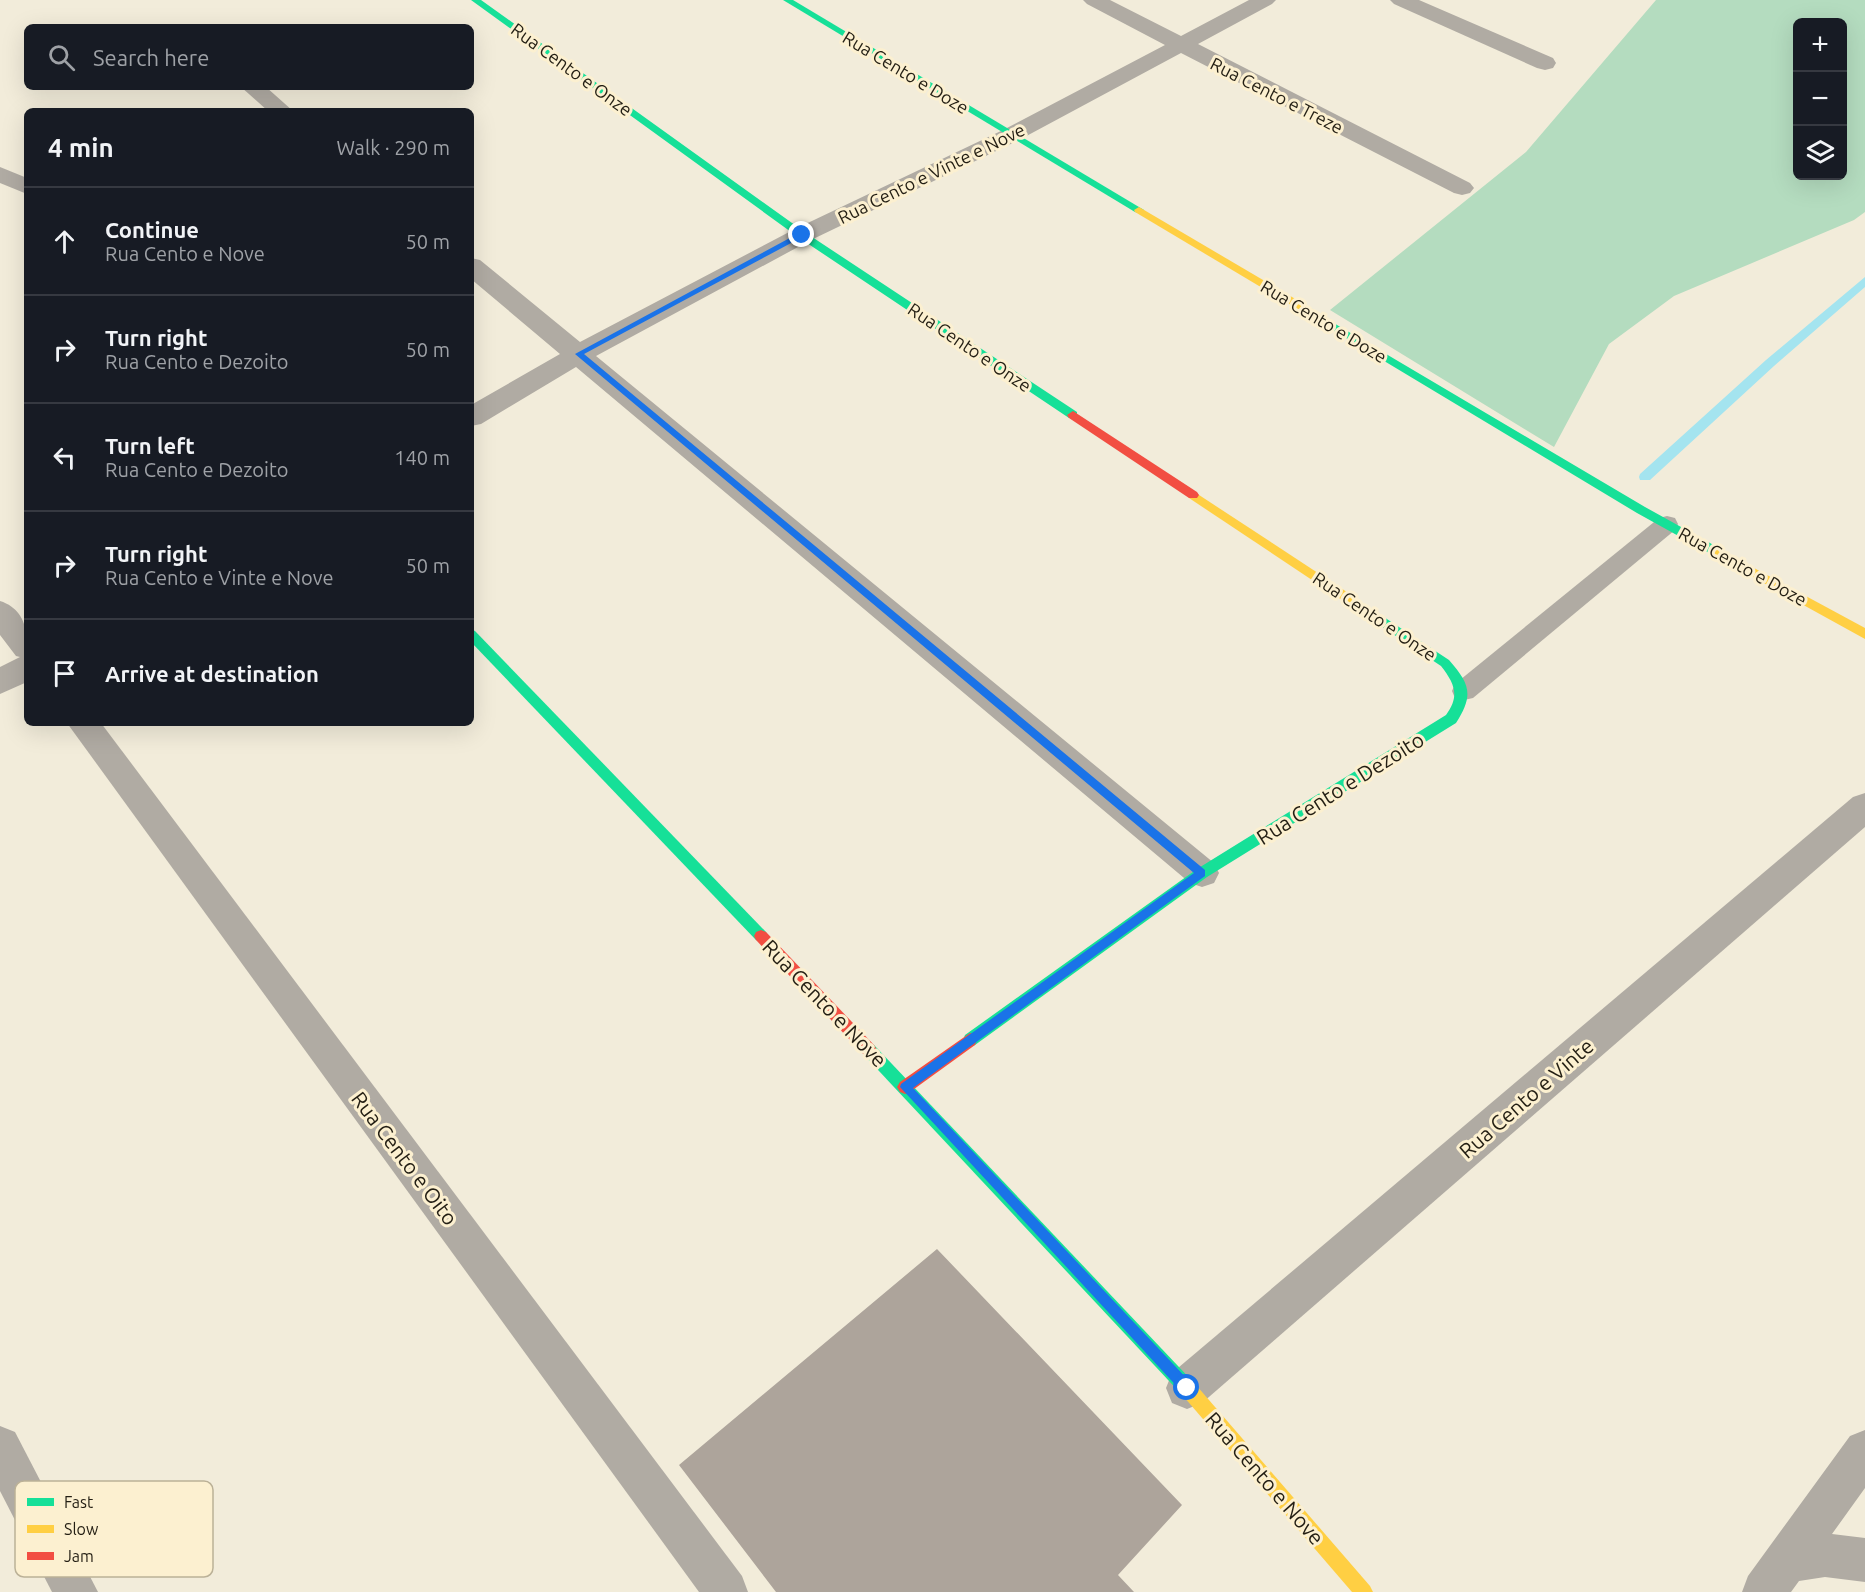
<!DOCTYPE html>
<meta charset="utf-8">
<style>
body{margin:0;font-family:Ubuntu,sans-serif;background:#242831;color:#f1f3f6}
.controls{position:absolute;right:18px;top:18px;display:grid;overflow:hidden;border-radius:9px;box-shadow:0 6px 24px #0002}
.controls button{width:54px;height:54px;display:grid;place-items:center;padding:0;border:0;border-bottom:2px solid #363941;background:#171b24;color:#f1f3f6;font:30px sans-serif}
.stop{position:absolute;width:18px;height:18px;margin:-14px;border:4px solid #1a73e8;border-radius:50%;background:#fff}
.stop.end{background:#1a73e8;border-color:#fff;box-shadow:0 2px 6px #0008}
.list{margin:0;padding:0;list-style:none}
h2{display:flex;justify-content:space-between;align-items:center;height:78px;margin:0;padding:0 24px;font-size:26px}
h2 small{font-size:20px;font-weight:400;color:#9ea1a6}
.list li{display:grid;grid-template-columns:39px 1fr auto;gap:18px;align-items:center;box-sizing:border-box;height:108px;padding:0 24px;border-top:2px solid #363941}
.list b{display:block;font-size:22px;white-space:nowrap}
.list p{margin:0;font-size:20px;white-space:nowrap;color:#9ea1a6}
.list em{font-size:20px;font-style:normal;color:#9ea1a6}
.icon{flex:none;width:33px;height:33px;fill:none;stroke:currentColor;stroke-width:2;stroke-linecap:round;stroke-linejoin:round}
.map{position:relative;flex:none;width:1865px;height:1592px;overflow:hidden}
.search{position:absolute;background:#171b24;box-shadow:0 6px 24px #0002;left:24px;top:24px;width:450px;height:66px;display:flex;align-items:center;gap:15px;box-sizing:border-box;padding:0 21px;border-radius:9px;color:#9ea1a6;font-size:22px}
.panel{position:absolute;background:#171b24;box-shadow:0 6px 24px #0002;left:24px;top:108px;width:450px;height:618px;border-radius:9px}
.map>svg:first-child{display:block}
.forest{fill:#b4dcbf;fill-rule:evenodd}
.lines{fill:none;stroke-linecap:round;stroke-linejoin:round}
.stream{fill:#a4e4ef;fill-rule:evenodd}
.building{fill:#ada49b}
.lane{fill:#b0aba3;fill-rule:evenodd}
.street{fill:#b0aba3;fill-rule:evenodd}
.fast{fill:#16e098;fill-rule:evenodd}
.slow{fill:#ffcf43;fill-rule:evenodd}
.jam{fill:#f24e42;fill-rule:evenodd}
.route{fill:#1a73e8}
.labels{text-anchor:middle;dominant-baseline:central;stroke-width:6;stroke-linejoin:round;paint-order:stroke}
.far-street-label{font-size:18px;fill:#231e13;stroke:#fcf0d0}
.street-label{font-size:21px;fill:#231e13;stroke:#fcf0d0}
.key{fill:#fcf0d0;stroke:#bbb197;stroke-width:1.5}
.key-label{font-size:16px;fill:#231e13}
</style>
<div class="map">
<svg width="1865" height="1592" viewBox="0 0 1865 1592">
<rect width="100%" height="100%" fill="#f2ecda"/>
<path class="forest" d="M 1656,0 L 1865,0 L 1865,212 L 1854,220 L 1674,296 L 1609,344 L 1554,447 L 1330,310 L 1526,152 ZM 1798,22 L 1842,22 L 1842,176 L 1798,176 Z"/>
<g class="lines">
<polygon class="stream" points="1865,277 1865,287 1774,366 1650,480 1640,480 1639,477 1640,474 1766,360"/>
</g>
<polygon class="building" points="937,1249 1182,1505 1118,1575 1134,1592 776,1592 679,1465"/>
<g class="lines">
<polygon class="lane" points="1667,516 1675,518 1678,524 1675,530 1473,698 1464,700 1455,698 1452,691 1455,684 1659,518"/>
<g class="street">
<polygon points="1083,0 1110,0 1181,36 1249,0 1276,0 1272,4 1198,44 1470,183 1474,188 1470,193 1462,195 1454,193 1181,53 1019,140 811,240 596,356 1214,863 1219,873 1214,883 1202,887 1190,883 576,367 481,424 471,426 471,405 560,354 471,279 471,258 480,260 580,342 793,230 1003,130 1165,45 1087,4"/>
<polygon points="1390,0 1419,0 1553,58 1556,63 1553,68 1545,70 1537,68 1394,4"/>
<polygon points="241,87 266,87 293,111 268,111"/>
<polygon points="0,167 27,178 27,194 0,183"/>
<path d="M 0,601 C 35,612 27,652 27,682 L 0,694 L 0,667 L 20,657 L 16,656 L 0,635 Z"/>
<polygon points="67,723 101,723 742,1576 748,1592 699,1592"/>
<polygon points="1865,793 1865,827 1202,1403 1187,1409 1172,1403 1166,1388 1172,1373 1853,797"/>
<polygon points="0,1426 15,1432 98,1592 52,1592 0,1491"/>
<polygon points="1865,1430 1865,1488 1832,1534 1865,1538 1865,1582 1825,1577 1799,1581 1791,1592 1742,1592 1748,1576 1850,1436"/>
</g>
<g class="fast">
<polygon points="471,0 481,0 806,233 1077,412 1077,418 1069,418 798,237"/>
<polygon points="783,0 793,0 1144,210 1139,213 1135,212"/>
<polygon points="1310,309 1645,507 1719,548 1721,551 1719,554 1711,554 1637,513 1306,314 1305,312"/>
<path d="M 1355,598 L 1449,660 C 1470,684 1474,695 1456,723 L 1207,877 L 975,1045 L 970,1047 L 965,1045 L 963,1040 L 965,1035 L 1197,869 L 1446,715 C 1460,696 1455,684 1441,666 L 1351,606 L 1349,603 Z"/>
<polygon points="471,629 475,631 766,932 768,936 766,940 761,942 756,940 471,642"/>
<polygon points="869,1043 874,1045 1196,1385 1199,1391 1196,1397 1190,1400 1184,1397 864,1055 861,1050 864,1045"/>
</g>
<g class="slow">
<polygon points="1139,207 1314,310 1315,312 1310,315 1306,314 1135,212 1134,210"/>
<polygon points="1193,491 1359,600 1361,603 1359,606 1351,606 1189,498 1187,495"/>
<polygon points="1715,547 1865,628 1865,639 1711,554 1709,551"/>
<polygon points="1190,1382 1196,1385 1370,1586 1373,1592 1352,1592 1184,1397 1181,1391 1184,1385"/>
</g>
<g class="jam">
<polygon points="1073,411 1197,492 1199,495 1197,498 1189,498 1069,418 1067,415"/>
<polygon points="761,930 766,932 874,1045 877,1050 874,1055 869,1057 864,1055 756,940 754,936 756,932"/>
<polygon points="970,1033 975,1035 977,1040 975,1045 910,1092 905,1094 900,1092 897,1087 900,1082"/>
</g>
</g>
<polygon class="route" points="799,233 806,235 584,354 1205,870 1205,876 913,1088 1191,1383 1193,1388 1191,1392 1187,1394 1182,1392 900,1087 901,1084 1194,873 575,354"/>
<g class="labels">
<g class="far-street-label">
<text transform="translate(572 69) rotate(36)">Rua Cento e Onze</text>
<text transform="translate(906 72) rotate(31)">Rua Cento e Doze</text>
<text transform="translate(1277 95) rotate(27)">Rua Cento e Treze</text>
<text transform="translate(931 173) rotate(-26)">Rua Cento e Vinte e Nove</text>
<text transform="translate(1324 321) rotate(31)">Rua Cento e Doze</text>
<text transform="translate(970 347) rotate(34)">Rua Cento e Onze</text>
<text transform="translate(1743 566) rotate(29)">Rua Cento e Doze</text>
<text transform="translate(1375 616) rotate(34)">Rua Cento e Onze</text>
</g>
<g class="street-label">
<text transform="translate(1340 788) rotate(-32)">Rua Cento e Dezoito</text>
<text transform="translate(825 1003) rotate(46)">Rua Cento e Nove</text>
<text transform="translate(1526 1098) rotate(-41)">Rua Cento e Vinte</text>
<text transform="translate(405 1158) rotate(53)">Rua Cento e Oito</text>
<text transform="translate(1265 1478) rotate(49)">Rua Cento e Nove</text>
</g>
</g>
<rect x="15" y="1481" width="198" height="96" rx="9" class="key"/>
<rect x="27" y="1498" width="27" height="8" fill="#16e098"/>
<rect x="27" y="1525" width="27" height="8" fill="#ffcf43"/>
<rect x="27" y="1552" width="27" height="8" fill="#f24e42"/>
<g class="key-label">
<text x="64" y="1508">Fast</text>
<text x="64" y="1535">Slow</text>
<text x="64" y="1562">Jam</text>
</g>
</svg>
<div class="controls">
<button>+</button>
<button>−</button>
<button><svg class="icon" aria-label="layers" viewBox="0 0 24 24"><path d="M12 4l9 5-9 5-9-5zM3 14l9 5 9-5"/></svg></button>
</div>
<div class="stop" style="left:1187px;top:1388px"></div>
<div class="stop end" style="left:802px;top:235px"></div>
<div class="search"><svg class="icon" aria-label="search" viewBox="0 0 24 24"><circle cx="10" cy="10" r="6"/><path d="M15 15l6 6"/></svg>Search here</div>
<section class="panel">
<h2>4 min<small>Walk · 290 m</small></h2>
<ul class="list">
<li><svg class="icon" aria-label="ahead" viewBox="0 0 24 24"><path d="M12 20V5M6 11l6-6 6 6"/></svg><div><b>Continue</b><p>Rua Cento e Nove</p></div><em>50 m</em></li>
<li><svg class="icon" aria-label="right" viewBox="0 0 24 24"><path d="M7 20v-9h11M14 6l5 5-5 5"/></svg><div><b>Turn right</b><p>Rua Cento e Dezoito</p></div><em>50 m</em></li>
<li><svg class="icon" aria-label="left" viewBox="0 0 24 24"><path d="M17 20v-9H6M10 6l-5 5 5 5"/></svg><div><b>Turn left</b><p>Rua Cento e Dezoito</p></div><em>140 m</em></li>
<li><svg class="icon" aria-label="right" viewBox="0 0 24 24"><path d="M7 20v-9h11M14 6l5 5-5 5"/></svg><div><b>Turn right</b><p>Rua Cento e Vinte e Nove</p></div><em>50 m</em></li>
<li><svg class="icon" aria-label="arrive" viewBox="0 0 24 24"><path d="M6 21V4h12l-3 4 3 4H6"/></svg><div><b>Arrive at destination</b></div></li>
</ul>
</section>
</div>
